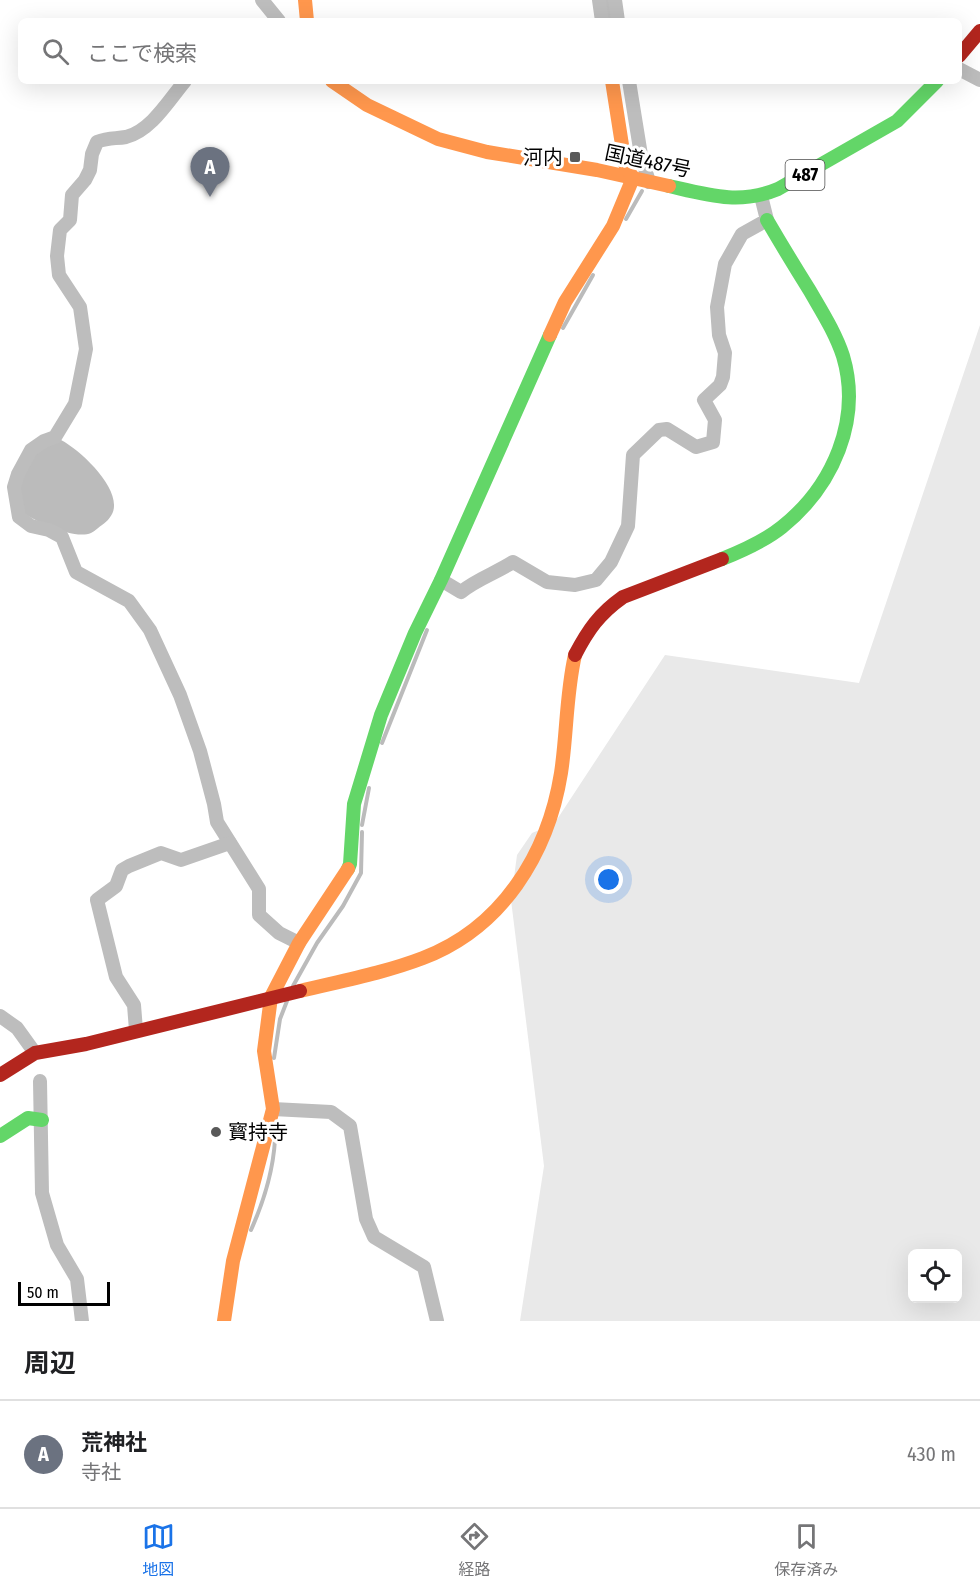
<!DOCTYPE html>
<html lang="ja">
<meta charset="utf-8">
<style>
body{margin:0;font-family:"Fira Sans Condensed","Noto Sans JP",sans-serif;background:#f6f6f6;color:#202124}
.controls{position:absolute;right:18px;bottom:18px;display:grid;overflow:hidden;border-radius:9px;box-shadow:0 6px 24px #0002}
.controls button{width:54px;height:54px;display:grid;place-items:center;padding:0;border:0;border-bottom:2px solid #e0e0e0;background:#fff;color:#202124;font:30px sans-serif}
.scale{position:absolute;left:18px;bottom:15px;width:92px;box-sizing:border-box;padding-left:6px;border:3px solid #000;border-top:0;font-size:16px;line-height:21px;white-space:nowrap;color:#000;-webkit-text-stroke:4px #fff;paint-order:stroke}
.you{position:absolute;left:609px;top:880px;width:21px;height:21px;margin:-15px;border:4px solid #fff;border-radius:50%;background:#1a73e8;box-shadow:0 0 0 9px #1a73e833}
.badge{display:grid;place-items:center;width:39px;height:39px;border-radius:50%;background:#1a73e8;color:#fff;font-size:20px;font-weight:700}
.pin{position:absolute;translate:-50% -50px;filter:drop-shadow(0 2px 3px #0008)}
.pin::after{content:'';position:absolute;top:32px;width:21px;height:18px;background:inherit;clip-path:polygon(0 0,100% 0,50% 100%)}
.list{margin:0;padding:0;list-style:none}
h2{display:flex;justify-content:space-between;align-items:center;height:78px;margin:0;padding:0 24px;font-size:26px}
h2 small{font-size:20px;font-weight:400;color:#757577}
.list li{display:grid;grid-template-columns:39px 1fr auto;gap:18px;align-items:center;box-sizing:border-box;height:108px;padding:0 24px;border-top:2px solid #e0e0e0}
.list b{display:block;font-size:22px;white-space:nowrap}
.list p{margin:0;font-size:20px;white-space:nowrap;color:#757577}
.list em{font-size:20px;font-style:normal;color:#757577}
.icon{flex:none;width:33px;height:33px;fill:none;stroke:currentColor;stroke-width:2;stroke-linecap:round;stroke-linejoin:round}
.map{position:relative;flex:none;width:980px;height:1321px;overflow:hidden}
.search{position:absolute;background:#fff;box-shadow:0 6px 24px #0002;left:18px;right:18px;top:18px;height:66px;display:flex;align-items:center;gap:15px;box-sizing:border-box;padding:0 21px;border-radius:9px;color:#757577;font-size:22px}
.sheet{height:186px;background:#fff}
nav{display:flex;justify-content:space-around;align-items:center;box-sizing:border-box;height:84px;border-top:2px solid #e0e0e0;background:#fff;font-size:16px;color:#757577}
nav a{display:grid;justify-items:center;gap:3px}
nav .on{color:#1a73e8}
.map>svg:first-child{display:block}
.green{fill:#e9e9e9;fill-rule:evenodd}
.water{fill:#bbb}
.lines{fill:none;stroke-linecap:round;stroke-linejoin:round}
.stream{stroke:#bbb;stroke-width:4}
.street{stroke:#bdbdbd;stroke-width:14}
.fast{stroke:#63d668;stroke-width:14}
.slow{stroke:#ff974d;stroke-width:14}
.jam{stroke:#b3261e;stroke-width:14}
.poi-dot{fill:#595959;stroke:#fff;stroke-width:2}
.labels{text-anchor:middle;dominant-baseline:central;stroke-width:6;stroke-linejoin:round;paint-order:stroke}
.shield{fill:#fff;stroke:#4c4c4c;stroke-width:1.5}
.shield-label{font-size:18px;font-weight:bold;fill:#000}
.poi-label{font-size:20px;fill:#000;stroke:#fff;text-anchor:end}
.street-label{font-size:20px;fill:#000;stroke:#fff}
</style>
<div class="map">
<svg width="980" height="1321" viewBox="0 0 980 1321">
<rect width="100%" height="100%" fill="#fff"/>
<path class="green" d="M 980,325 L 980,1321 L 520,1321 L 544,1166 L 511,900 L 517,855 L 532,833 L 554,824 L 665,655 L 859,683 ZM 912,1254 L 958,1254 L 958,1298 L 912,1298 Z"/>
<path class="water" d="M 61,440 C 80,450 115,483 114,506 C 114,514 108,521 102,525 C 99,527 95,531 91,533 C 75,540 36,522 22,512 L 19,489 L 30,459 L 39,449 Z"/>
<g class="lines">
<g class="stream">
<polyline points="607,0 610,21"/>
<polyline points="626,219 642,191"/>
<polyline points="563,328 593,275"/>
<polyline points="382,743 427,630"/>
<polyline points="362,825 369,788"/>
<polyline points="293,986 317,943 343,906 361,873 362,832"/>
<polyline points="274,1058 280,1019 287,1001"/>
<path d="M 251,1230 C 264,1201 273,1172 275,1140"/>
</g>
<g class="street">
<polyline points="262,0 279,21"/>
<polyline points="599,0 602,21"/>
<polyline points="615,0 618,21"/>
<polyline points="959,69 980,80"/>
<path d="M 185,81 C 169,100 151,131 126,137 C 115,139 109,137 97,142 L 92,154 L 90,170 L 85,180 L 72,195 L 70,220 L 60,230 L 57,256 L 59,275 L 80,307 L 86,349 L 75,404 L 55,437 L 44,441 L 31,450 L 18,474 L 14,487 L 19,517 L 31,526 L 49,530 L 62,537 L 76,572 L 129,601 L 150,630 L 180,695 L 200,751 L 214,804 L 217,822 L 259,889 L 259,915 L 279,933 L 299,943"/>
<polyline points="629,81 641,155 649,182"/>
<path d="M 441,580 L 461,592 C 477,579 496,573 513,562 L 547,582 L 575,585 L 596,580 L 611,562 L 628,526 L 633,455 L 659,430 L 667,429 L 696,447 L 713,442 L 715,420 L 704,400 L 720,385 L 723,377 L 725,353 L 719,335 L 717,307 L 725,264 L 742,234 L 767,220 L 761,196"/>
<polyline points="0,1016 17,1028 35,1053"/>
<polyline points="136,1030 134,1005 116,977 97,900 116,886 122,870 129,866 161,853 181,860 230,843"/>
<polyline points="40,1081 42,1193 57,1245 77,1279 82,1321"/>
<polyline points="273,1109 331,1112 350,1126 366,1219 374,1237 424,1267 437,1321"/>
</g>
<g class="fast">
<path d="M 669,186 C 708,195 740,205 778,189 L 897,121 L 937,81"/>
<path d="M 722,559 C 742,551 766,540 782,527 C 833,486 862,420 843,356 C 835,332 822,312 810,291 C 795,267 781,244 767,220"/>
<polyline points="348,869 350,864 354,804 381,715 415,633 441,580 550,335"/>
<polyline points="0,1136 28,1118 42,1120"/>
</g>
<g class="slow">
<polyline points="305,0 307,21"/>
<polyline points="332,81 367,105 438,139 487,152 597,170 669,186"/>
<polyline points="550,335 565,302 613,226 633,178 625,164 612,81"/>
<path d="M 300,991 C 341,981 384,973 423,958 C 502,928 548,854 561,773 C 567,734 566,694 575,655"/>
<polyline points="224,1321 233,1261 273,1109 264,1051 271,997 299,943 348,869"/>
</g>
<g class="jam">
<polyline points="959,56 980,31"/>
<path d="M 575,655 C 588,630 599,614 623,597 L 722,559"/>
<polyline points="0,1075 35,1053 86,1044 300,991"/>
</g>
</g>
<g class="poi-dot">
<rect x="569" y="151" width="12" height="12" rx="3"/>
<circle cx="216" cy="1132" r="6"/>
</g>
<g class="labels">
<rect class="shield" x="785.5" y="160" width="39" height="30" rx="4.5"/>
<g class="shield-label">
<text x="805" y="175">487</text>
</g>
<g class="poi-label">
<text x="563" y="157">河内</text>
<text x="228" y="1132" text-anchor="start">寳持寺</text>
</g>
<g class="street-label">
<text transform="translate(648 161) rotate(12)">国道487号</text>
</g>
</g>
</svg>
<div class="controls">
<button><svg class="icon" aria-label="locate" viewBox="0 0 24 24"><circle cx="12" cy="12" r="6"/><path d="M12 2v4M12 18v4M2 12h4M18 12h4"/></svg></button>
</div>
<div class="scale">50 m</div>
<div class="you"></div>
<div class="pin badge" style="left:210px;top:197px;background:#6b7280">A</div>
<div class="search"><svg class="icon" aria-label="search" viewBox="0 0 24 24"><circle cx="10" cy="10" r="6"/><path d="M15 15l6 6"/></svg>ここで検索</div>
</div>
<section class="sheet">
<h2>周辺<small></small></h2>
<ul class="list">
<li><span class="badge" style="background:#6b7280">A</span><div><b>荒神社</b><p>寺社</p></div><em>430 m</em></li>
</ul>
</section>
<nav>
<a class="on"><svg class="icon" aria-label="map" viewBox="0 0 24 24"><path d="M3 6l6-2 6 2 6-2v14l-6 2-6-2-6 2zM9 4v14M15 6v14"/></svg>地図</a>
<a><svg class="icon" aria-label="directions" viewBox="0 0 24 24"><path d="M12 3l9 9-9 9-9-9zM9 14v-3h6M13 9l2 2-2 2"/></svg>経路</a>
<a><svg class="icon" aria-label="saved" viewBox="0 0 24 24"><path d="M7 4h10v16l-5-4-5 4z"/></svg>保存済み</a>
</nav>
